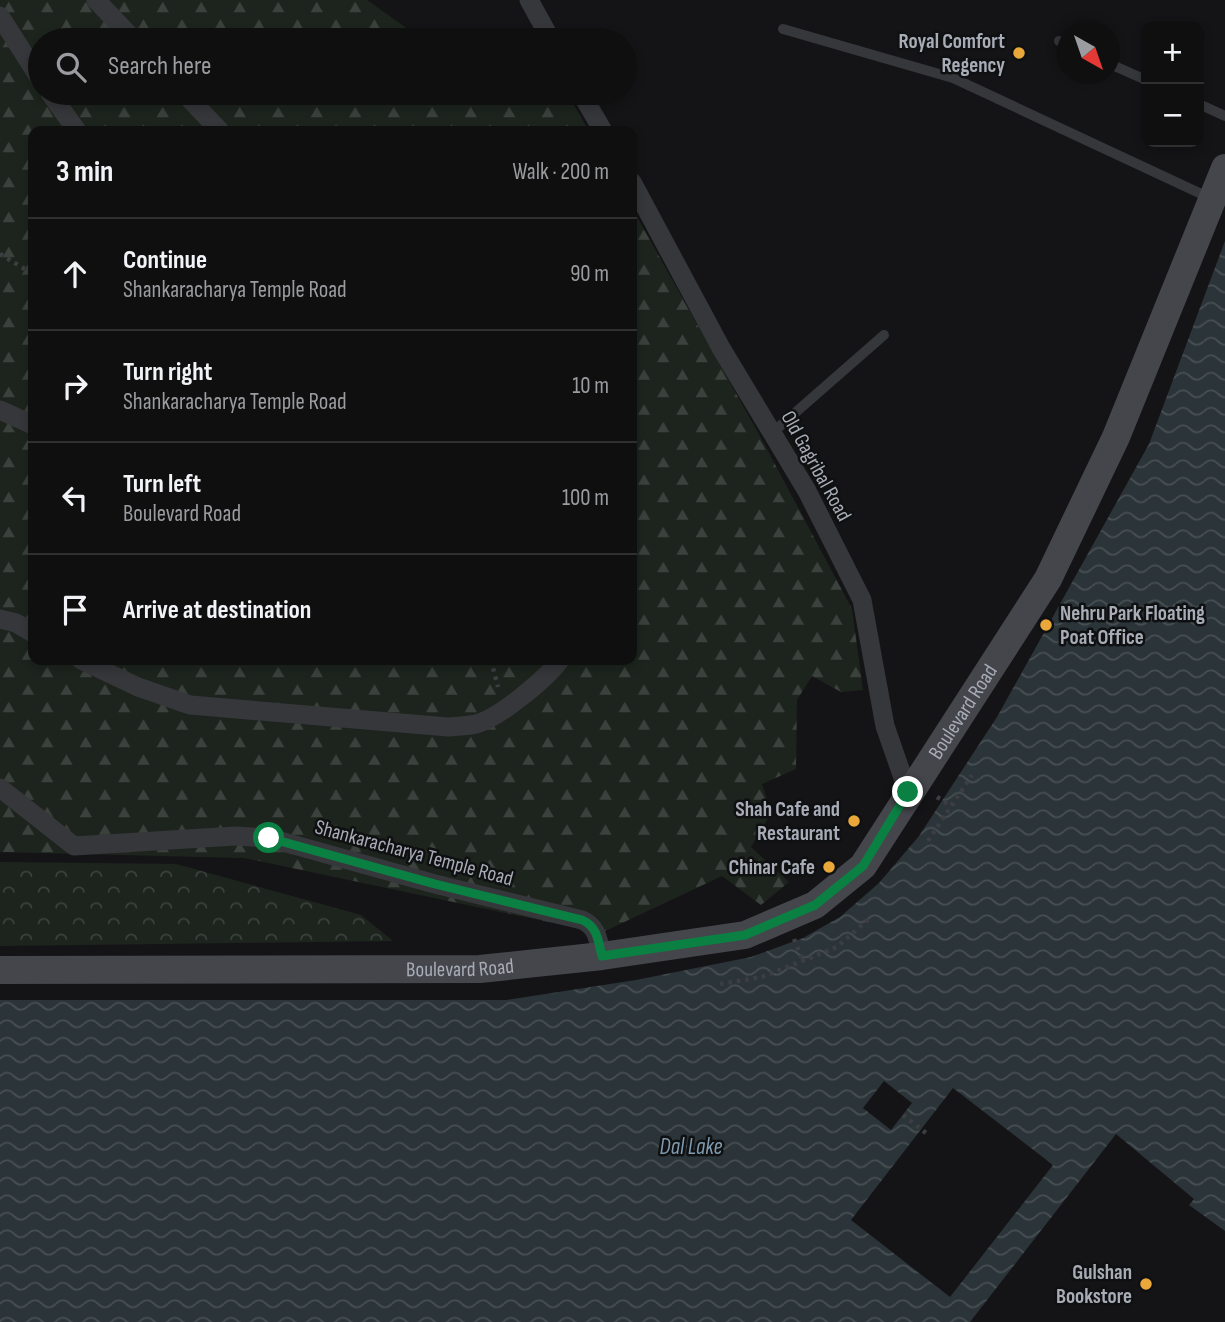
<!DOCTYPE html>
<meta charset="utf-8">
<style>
body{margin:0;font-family:"Sofia Sans Condensed",sans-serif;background:#1d1d1e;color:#f1f3f6}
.controls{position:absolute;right:21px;top:21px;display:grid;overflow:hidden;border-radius:14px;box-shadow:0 4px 10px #0003}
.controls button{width:63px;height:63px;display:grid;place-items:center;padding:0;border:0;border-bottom:2px solid #2f2f30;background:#0f0f10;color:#f1f3f6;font:35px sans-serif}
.compass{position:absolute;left:1057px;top:21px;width:63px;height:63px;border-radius:50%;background:#0f0f10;box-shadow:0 4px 10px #0003;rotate:140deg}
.stop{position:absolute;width:21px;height:21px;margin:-16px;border:5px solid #0b8043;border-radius:50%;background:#fff}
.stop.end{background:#0b8043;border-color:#fff;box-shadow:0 2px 7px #0008}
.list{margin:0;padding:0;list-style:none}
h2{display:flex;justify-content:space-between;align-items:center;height:91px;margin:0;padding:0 28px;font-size:30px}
h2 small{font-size:23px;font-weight:400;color:#9b9c9f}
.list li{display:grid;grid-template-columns:46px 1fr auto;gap:21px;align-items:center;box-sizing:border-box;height:112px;padding:0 28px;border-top:2px solid #2f2f30}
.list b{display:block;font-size:26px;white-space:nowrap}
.list p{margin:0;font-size:23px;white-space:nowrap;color:#9b9c9f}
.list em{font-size:23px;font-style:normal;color:#9b9c9f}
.icon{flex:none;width:38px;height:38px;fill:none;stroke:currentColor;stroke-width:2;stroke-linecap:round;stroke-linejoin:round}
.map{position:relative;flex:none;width:1225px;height:1322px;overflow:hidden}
.search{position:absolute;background:#0f0f10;box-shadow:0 4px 10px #0003;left:28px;top:28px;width:609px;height:77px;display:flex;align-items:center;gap:18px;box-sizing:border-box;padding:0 24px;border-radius:38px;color:#9b9c9f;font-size:26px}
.panel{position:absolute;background:#0f0f10;box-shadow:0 4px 10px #0003;left:28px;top:126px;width:609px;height:539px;border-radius:14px}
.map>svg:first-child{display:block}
.forest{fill:url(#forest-firs)}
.park{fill:url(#park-crowns)}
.water{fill:url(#water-waves);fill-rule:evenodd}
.pier{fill:#141416}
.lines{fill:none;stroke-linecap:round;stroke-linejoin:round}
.path{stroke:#3c3e42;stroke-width:4.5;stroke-dasharray:3.5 5;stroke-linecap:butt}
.service{stroke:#36373b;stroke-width:10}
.minor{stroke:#36373b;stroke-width:19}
.secondary{stroke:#44464b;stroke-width:28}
.route{stroke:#0b8043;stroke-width:9}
.poi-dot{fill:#e9a839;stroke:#0f1011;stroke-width:2.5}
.labels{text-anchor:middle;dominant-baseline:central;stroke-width:5;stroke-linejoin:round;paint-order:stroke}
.poi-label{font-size:21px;font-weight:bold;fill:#a7acb6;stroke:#0f1011;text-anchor:end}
.street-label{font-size:21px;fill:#a7acb6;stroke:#0f1011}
.water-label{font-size:23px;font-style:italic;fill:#7f9aaf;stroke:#0f1011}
</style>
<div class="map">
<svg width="1225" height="1322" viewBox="0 0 1225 1322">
<defs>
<pattern id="forest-firs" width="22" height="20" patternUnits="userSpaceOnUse" patternTransform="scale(1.75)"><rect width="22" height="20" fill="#1d241d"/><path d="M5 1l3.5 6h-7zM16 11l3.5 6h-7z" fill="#3b413c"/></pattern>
<pattern id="park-crowns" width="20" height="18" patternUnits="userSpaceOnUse" patternTransform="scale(1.75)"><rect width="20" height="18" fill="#1d241d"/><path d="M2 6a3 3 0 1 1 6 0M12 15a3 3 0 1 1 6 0" fill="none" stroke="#3b413c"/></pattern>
<pattern id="water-waves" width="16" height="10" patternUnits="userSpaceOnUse" patternTransform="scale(1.75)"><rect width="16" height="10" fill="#2b3439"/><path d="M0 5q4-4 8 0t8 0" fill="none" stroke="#474f53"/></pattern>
</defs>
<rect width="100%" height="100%" fill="#141416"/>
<polygon class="forest" points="0,0 367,0 423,40 40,40 40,93 567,93 589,131 33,131 33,660 632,660 632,208 761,438 852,609 863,690 841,692 812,676 797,700 796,769 762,784 771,813 751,847 789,882 761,905 722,876 601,933 244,858 0,852"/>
<polygon class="park" points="0,862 176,864 361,915 393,941 0,946"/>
<path class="water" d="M 1225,241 L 1225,1231 L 1189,1205 L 1194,1199 L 1116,1134 L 970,1322 L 0,1322 L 0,1000 L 506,1000 L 636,980 L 751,957 L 803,938 L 840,917 L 879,883 L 919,836 L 997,717 L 1149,444 ZM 953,1088 L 1053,1165 L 950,1297 L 851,1220 Z"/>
<polygon class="pier" points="884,1081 912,1103 891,1130 863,1108"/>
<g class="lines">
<g class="path">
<polyline points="0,254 33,274"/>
<polyline points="491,660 498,687"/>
<polyline points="937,797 951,806"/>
<polyline points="928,841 972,775"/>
<polyline points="794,939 803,961"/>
<polyline points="720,984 762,977 837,947 871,917"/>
<polyline points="903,1115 926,1133"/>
</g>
<g class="service">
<polyline points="783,29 953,78 1210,198"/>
<polyline points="1059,41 1068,45"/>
<polyline points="1110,64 1146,80"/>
<polyline points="1199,104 1225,116"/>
<polyline points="772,433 884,335"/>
</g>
<g class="minor">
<polyline points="96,0 134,40"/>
<polyline points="529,0 551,40"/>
<polyline points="0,16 40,79"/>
<polyline points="50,93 77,131"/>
<polyline points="184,93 220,131"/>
<polyline points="581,93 603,131"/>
<polyline points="632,182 721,348 807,491 862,600 885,726 908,792"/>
<polyline points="0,410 33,425"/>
<polyline points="0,619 16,623 33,633"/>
<path d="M 81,660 L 138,687 L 190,705 L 448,727 C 457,726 468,726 476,724 C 499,718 546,679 560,660"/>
<path d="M 0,788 L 74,846 L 235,836 L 269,838 L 435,884 L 582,920 C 598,927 598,941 602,956"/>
</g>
<path class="secondary" id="s1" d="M 0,970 L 480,969 L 602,956 L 745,935 L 815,905 L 863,866 L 1048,579 L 1116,437 L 1225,168"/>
</g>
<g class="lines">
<path class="route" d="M 269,838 L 435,884 L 582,920 C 598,927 598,941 602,956 L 745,935 L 815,905 L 863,866 L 908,792"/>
</g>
<g class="poi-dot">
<circle cx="1019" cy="53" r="7"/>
<circle cx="1046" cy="625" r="7"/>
<circle cx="854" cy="821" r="7"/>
<circle cx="829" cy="867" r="7"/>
<circle cx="1146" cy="1284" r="7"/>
</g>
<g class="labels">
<g class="poi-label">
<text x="1005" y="41">Royal Comfort<tspan x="1005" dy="24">Regency</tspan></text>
<text x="1060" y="613" text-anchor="start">Nehru Park Floating<tspan x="1060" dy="24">Poat Office</tspan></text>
<text x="840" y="809">Shah Cafe and<tspan x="840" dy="24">Restaurant</tspan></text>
<text x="815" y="867">Chinar Cafe</text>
<text x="1132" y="1272">Gulshan<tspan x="1132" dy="24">Bookstore</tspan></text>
</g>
<g class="street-label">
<text transform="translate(816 466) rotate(61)">Old Gagribal Road</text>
<text stroke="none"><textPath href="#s1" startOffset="1069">Boulevard Road</textPath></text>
<text transform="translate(414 853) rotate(15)">Shankaracharya Temple Road</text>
<text stroke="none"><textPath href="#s1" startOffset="460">Boulevard Road</textPath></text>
</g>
<g class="water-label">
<text x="691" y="1147">Dal Lake</text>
</g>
</g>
</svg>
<div class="controls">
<button>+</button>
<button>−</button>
</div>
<svg class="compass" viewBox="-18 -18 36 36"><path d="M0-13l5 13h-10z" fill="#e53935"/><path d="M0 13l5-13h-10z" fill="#9b9c9f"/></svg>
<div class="stop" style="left:269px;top:838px"></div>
<div class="stop end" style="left:908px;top:792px"></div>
<div class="search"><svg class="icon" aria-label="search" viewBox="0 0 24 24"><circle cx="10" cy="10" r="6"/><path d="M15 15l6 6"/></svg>Search here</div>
<section class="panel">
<h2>3 min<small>Walk · 200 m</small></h2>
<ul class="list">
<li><svg class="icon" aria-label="ahead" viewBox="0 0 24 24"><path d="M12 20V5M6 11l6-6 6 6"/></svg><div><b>Continue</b><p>Shankaracharya Temple Road</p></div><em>90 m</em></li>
<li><svg class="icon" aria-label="right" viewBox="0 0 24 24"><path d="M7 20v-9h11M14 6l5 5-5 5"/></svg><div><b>Turn right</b><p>Shankaracharya Temple Road</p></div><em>10 m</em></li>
<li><svg class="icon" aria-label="left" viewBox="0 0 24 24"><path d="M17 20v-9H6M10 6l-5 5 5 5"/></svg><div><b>Turn left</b><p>Boulevard Road</p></div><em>100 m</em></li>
<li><svg class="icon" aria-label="arrive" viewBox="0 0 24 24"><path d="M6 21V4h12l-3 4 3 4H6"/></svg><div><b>Arrive at destination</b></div></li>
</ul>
</section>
</div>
